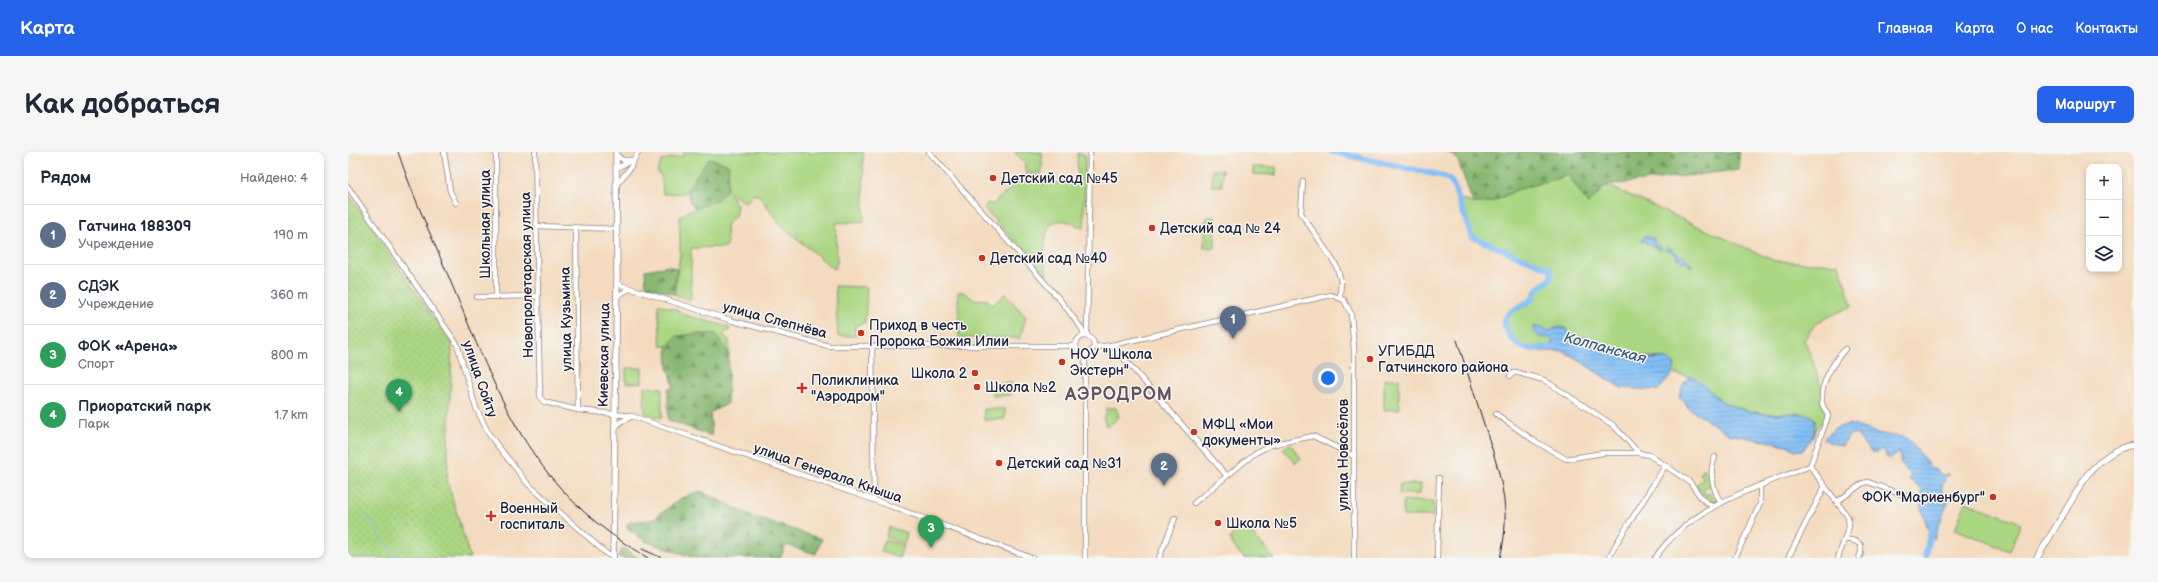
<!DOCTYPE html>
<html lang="ru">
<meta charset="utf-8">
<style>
body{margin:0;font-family:"Balsamiq Sans",sans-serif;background:#f6f6f7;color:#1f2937}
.controls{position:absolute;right:12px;top:12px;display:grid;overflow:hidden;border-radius:8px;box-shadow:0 2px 6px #0003}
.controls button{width:36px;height:36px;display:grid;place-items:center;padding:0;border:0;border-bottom:1px solid #e0e1e3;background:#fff;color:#1f2937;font:20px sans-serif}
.you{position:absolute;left:980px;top:226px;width:14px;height:14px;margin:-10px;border:3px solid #fff;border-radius:50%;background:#1a73e8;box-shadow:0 0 0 6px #1a73e833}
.badge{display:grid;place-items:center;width:26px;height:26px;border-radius:50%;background:#2563eb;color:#fff;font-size:13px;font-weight:700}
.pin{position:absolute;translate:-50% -33px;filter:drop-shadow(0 1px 2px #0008)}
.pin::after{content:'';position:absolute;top:21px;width:14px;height:12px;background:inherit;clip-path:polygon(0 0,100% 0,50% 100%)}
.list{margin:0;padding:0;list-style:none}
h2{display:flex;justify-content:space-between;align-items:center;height:52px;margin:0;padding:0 16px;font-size:17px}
h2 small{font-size:13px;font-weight:400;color:#747a83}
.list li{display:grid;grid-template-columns:26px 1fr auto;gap:12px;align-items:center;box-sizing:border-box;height:60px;padding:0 16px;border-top:1px solid #e0e1e3}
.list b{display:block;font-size:15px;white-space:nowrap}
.list p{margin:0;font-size:13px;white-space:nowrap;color:#747a83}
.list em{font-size:13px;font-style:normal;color:#747a83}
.icon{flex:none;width:22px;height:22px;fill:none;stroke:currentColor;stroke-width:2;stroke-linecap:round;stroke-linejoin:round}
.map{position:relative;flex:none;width:1786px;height:406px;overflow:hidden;border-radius:8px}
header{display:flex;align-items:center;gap:24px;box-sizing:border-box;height:56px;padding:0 20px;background:#2563eb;color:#fff}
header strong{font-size:19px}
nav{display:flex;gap:22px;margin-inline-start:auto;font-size:14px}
.intro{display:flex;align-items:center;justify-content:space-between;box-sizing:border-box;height:96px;padding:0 24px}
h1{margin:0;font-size:28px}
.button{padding:10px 18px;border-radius:8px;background:#2563eb;color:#fff;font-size:14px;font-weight:700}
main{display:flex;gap:24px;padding:0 24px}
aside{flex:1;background:#fff;border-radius:8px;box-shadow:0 2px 6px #0003}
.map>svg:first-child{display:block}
.green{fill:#abd783;stroke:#667c5f}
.forest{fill:url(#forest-firs);stroke:#556d56}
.park{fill:url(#park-dots);stroke:#667c5f}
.water{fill:url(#water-rules);stroke:#527098}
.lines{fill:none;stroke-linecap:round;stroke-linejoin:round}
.stream{stroke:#81bef4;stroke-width:1}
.river{stroke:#81bef4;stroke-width:6}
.minor-casing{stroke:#8b7e7d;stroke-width:6}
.major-casing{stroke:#8b7e7d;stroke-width:7}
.minor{stroke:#fff;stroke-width:4.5}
.major{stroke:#fff;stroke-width:5.5}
.rail{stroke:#22223b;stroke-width:1}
.poi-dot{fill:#c8321e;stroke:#f6f6f2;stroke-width:1.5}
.labels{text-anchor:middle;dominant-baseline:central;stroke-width:3;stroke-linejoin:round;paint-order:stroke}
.poi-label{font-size:14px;fill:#22223b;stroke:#f6f6f2;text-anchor:start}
.street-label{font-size:14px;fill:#22223b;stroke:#f6f6f2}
.water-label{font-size:15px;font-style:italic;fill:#43597c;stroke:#f6f6f2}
.district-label{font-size:18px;font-weight:bold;letter-spacing:1px;fill:#655160;stroke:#f6f6f2}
</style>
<header>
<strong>Карта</strong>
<nav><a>Главная</a><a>Карта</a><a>О нас</a><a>Контакты</a></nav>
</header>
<div class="intro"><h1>Как добраться</h1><a class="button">Маршрут</a></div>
<main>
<aside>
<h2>Рядом<small>Найдено: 4</small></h2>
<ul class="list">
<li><span class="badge" style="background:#5c6f8a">1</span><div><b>Гатчина 188309</b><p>Учреждение</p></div><em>190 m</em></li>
<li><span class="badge" style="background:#5c6f8a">2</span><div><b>СДЭК</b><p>Учреждение</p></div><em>360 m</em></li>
<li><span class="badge" style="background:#2e9e5b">3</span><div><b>ФОК «Арена»</b><p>Спорт</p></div><em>800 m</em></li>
<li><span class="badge" style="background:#2e9e5b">4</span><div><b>Приоратский парк</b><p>Парк</p></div><em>1.7 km</em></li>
</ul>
</aside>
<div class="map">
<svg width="1786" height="406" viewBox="0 0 1786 406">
<defs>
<pattern id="forest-firs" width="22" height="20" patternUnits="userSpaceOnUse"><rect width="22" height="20" fill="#88b871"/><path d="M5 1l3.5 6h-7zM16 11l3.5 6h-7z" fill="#6f955e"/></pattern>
<pattern id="park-dots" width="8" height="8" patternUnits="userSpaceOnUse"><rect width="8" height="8" fill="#abd783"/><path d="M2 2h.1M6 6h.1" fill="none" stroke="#93b872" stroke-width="1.8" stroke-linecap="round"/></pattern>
<pattern id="water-rules" width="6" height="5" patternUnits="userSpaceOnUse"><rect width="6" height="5" fill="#81bef4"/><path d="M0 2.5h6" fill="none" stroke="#6fa3d2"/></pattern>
</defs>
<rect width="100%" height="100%" fill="#f6f6f2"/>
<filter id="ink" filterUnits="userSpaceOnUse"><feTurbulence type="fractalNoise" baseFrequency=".025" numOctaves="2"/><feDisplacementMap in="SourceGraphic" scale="8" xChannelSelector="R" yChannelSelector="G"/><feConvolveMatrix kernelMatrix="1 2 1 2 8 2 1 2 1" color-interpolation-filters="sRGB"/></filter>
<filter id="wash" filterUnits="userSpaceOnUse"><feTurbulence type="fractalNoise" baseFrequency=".012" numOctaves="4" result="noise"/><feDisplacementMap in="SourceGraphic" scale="16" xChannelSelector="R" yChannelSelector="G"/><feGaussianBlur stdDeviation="0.9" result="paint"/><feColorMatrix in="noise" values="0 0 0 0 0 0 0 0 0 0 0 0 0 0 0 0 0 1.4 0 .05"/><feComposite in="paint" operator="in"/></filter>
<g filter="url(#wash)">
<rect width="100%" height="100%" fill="#f4dbbf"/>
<g class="green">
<polygon points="336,0 515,0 516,69 488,71 489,111 486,117 434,74 411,43 404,43 398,51 381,40 389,54 387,64 378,73 379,95 343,96 343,148 326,142 332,103 332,65 340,59 367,49 339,37 337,41 315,42 314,26 309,19 314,8 335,4"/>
<path d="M 729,1 L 737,3 L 736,77 C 690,50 697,94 698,123 L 636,56 L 640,51 L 644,53 L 677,23 L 695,24 L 695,31 L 730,31 Z"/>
<rect x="864" y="18" width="10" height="16"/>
<path d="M 1220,23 L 1258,33 L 1427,109 L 1491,112 L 1504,154 L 1468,171 L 1456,188 C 1462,198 1469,223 1473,235 C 1476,247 1473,250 1480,262 L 1466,279 L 1467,267 C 1458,258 1419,264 1404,260 C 1393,257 1378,253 1370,246 C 1349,230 1354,225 1325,222 L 1326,214 C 1322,212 1317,207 1313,206 C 1309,205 1284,204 1281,205 L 1274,201 L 1257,200 L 1246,188 L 1239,186 L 1230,187 L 1221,183 L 1200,180 L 1194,175 L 1186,175 L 1203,186 L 1206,191 L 1205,193 C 1185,199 1164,199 1157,175 L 1158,170 L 1163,159 L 1183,148 L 1190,136 L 1202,128 L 1203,118 L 1182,108 L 1124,85 L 1108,46 L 1125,51 L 1144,50 L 1168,38 Z"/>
<polygon points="487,134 519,135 517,171 507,173 508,184 490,184"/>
<polygon points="610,140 616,140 625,147 640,148 645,153 657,142 678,165 672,186 611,186"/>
<polygon points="310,152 331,159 337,163 381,175 382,178 376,181 377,185 381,188 381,202 368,182 329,184 319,194 313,194"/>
<rect x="278" y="216" width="16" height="15"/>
<polygon points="1036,227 1051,227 1051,257 1036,258"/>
<polygon points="663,231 663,243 645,244 645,232"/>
<polygon points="296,235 314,236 314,266 297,261"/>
<polygon points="657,257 657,267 636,268 636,257"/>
<polygon points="942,292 953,306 947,311 935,297"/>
<polygon points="1356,316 1358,321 1362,318 1363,333 1355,338 1358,343 1361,341 1367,348 1370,347 1369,351 1357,346 1348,333 1356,326 1352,322"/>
<polygon points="1052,332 1073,332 1072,342 1051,342"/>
<rect x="1055" y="349" width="30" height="15"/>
<polygon points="1618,350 1673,371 1662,399 1607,377"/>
<polygon points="541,375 559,381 556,392 538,385"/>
<polygon points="895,377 902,379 926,406 896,406 886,395 882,386 887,379"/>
<polygon points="537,388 555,394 551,406 533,400"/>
</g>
<g class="forest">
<polygon points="1098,0 1391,0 1391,18 1258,33 1240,52 1220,23 1168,38 1144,50 1125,51 1110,9 1106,3"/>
<polygon points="361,6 381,13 379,38 367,49 347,56 342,50 339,37"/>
<polygon points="320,114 329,117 326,142 298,134 297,118"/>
<polygon points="347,182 368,182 381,202 379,252 362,261 364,284 320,268 320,237 325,236 323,222 320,219 319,194 329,184"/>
<polygon points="352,339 404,364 474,387 468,402 438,393 432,406 347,406 297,389 278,375 281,370 304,368 333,346"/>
<polygon points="275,396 290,406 274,406 270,404"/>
</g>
<g class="park">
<polygon points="666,0 694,0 694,21 678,21 676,10"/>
<polygon points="905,15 928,15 928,23 905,22"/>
<polygon points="0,41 104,193 99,328 122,406 0,406"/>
<polygon points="859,65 867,65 867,96 856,96 856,70 859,70"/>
<polygon points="758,256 768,256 771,265 761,274 758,274 755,265 758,261"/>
</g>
<g class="water">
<polygon points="1297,84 1306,87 1308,94 1312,94 1314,97 1313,98 1293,88"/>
<polygon points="1319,94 1330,102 1332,105 1335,103 1346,116 1328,105 1328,102 1317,98"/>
<path d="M 1186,175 L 1194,175 L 1200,179 L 1211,175 L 1219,177 L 1221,183 C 1230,187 1237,184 1244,188 C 1249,190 1253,196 1257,200 L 1274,201 L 1276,204 L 1280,202 L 1281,205 C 1288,203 1290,205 1297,206 C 1308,208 1318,203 1327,212 L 1325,222 L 1310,238 L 1273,236 L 1216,199 L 1192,199 L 1190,197 L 1206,191 L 1203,186 L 1191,185 L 1185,178 Z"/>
<path d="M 1342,224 L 1346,225 C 1354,231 1361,239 1369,246 C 1384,257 1407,261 1425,262 C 1438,262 1458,258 1467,267 L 1466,283 L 1455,298 L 1447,298 L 1439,293 L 1381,282 L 1340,256 L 1337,250 L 1331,246 L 1335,233 Z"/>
<path d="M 1500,272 C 1511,274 1522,279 1533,282 C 1542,284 1552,283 1560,287 C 1562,289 1581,314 1583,316 L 1589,318 L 1592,323 L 1601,322 L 1597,326 L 1593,337 L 1601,347 L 1586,387 C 1579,377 1569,351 1575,340 L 1572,335 L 1561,328 L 1563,322 C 1554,316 1552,311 1551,300 L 1543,307 L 1538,305 L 1538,301 L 1534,297 L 1530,300 L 1523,300 L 1508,282 L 1502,282 L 1494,294 L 1482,291 L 1475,287 L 1486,277 Z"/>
</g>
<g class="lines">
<polyline class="stream" points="18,362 49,406"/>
<g class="river">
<path d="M 985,0 L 1090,23 L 1101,27 L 1105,32 L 1124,85 L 1202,117 L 1204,121 L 1202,128 C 1198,131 1191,134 1188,139 C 1186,142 1186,145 1184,147 C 1177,155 1145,160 1161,182 C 1164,188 1170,194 1177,196 C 1187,199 1196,194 1207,195"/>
<polyline points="1577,404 1584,374"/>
</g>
</g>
</g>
<g filter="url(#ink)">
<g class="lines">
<g class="minor-casing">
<g id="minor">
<polyline points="96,0 102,39 108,51"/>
<polyline points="187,0 192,245 196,250 230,258 284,264 526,348 684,406"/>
<polyline points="581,0 713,149 734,177 736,183"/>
<polyline points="268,3 275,8 284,8"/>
<polyline points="269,16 286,7"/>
<polyline points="955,29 953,61 988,113 993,129 992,145"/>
<polyline points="269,32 282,16 290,0"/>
<polyline points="0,35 109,192 128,256 142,284 180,332 260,403 266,404"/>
<polyline points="189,74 269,77"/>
<polyline points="228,76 230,258"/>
<polyline points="269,132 385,169 481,194 728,194"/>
<polyline points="269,144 281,137"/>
<polyline points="129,145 190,144"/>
<polyline points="148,145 148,0"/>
<polyline points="739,183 742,0"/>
<circle cx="737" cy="193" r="9"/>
<polyline points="764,193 879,324"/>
<polyline points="524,194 526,348"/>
<polyline points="747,195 764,193 983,143 996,148 1003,162 1006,197 1006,406"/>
<polyline points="1162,224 1167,220 1196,228 1265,273 1291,301"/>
<polyline points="1148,262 1185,288 1218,307 1255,301 1291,301 1301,303 1342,330 1354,347 1365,355"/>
<polyline points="267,277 272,270 283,265"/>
<path d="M 1367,305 C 1360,321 1365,337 1373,351"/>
<path d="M 1462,314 L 1480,264 C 1479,259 1474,255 1474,250 C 1472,230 1485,211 1497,197"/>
<polyline points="1462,314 1500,365 1501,374 1490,406"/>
<polyline points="1490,349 1515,331 1520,330 1563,346"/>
<polyline points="846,351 907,301 922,293 965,284 1006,304"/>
<polyline points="1497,387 1507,389 1513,393 1513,401 1511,406"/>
<polyline points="737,406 737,202"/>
<polyline points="811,406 827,366"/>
<polyline points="1089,406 1091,326"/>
<polyline points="1261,406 1268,392 1317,314"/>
<path d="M 1307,406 C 1341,355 1408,335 1462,314"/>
<polyline points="1387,406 1412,352 1412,333"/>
<polyline points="1440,406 1477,334"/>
</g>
</g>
<g class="major-casing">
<g id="major">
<polyline points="265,406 269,124 268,0"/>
<path d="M 1689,406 L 1739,323 C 1753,308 1765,296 1786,293"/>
</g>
</g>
<use href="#minor" class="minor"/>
<use href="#major" class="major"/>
<g class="rail">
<path d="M 50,0 C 66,48 88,94 107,140 C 155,255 186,340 300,406"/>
<path d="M 1109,188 C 1118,216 1127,244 1136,272 C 1151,318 1165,357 1152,406"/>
<polyline points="294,397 314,406"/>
</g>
</g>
</g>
<g class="poi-dot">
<circle cx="645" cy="26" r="4"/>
<circle cx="804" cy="76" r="4"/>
<circle cx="634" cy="106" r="4"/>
<circle cx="513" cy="181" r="4"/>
<circle cx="1022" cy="207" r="4"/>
<circle cx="714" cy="210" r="4"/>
<circle cx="627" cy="221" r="4"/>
<circle cx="629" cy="235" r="4"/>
<path d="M452 230h4v4h4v4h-4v4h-4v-4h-4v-4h4z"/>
<circle cx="846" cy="280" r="4"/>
<circle cx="651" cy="311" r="4"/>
<circle cx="1645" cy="345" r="4"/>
<path d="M141 358h4v4h4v4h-4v4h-4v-4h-4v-4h4z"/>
<circle cx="870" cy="371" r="4"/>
</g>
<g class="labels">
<g class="poi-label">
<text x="653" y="26">Детский сад №45</text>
<text x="812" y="76">Детский сад № 24</text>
<text x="642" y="106">Детский сад №40</text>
<text x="521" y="173">Приход в честь<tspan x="521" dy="16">Пророка Божия Илии</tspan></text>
<text x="1030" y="199">УГИБДД<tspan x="1030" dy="16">Гатчинского района</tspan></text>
<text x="722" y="202">НОУ "Школа<tspan x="722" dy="16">Экстерн"</tspan></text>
<text x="619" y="221" text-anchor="end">Школа 2</text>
<text x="463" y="228">Поликлиника<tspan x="463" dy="16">"Аэродром"</tspan></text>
<text x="637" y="235">Школа №2</text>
<text x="854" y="272">МФЦ «Мои<tspan x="854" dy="16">документы»</tspan></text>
<text x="659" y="311">Детский сад №31</text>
<text x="1637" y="345" text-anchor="end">ФОК "Мариенбург"</text>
<text x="152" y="356">Военный<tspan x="152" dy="16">госпиталь</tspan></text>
<text x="878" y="371">Школа №5</text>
</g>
<g class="street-label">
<text transform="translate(137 72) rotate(-90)">Школьная улица</text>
<text transform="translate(179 123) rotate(-91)">Новопролетарская улица</text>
<text transform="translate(218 167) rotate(-91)">улица Кузьмина</text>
<text transform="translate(427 168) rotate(15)">улица Слепнёва</text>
<text transform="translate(256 203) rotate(-89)">Киевская улица</text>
<text transform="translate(132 227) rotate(71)">улица Сойту</text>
<text transform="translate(995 303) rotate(-90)">улица Новосёлов</text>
<text transform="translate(480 321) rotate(19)">улица Генерала Кныша</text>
</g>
<g class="water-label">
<text transform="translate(1257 196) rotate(15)">Колпанская</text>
</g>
<g class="district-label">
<text x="771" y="242">АЭРОДРОМ</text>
</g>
</g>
</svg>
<div class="controls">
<button>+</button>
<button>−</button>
<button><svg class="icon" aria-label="layers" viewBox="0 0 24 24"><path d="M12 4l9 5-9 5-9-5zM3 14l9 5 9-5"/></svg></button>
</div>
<div class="you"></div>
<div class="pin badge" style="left:885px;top:187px;background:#5c6f8a">1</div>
<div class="pin badge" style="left:816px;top:334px;background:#5c6f8a">2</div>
<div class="pin badge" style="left:583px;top:396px;background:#2e9e5b">3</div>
<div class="pin badge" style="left:51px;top:260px;background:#2e9e5b">4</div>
</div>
</main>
